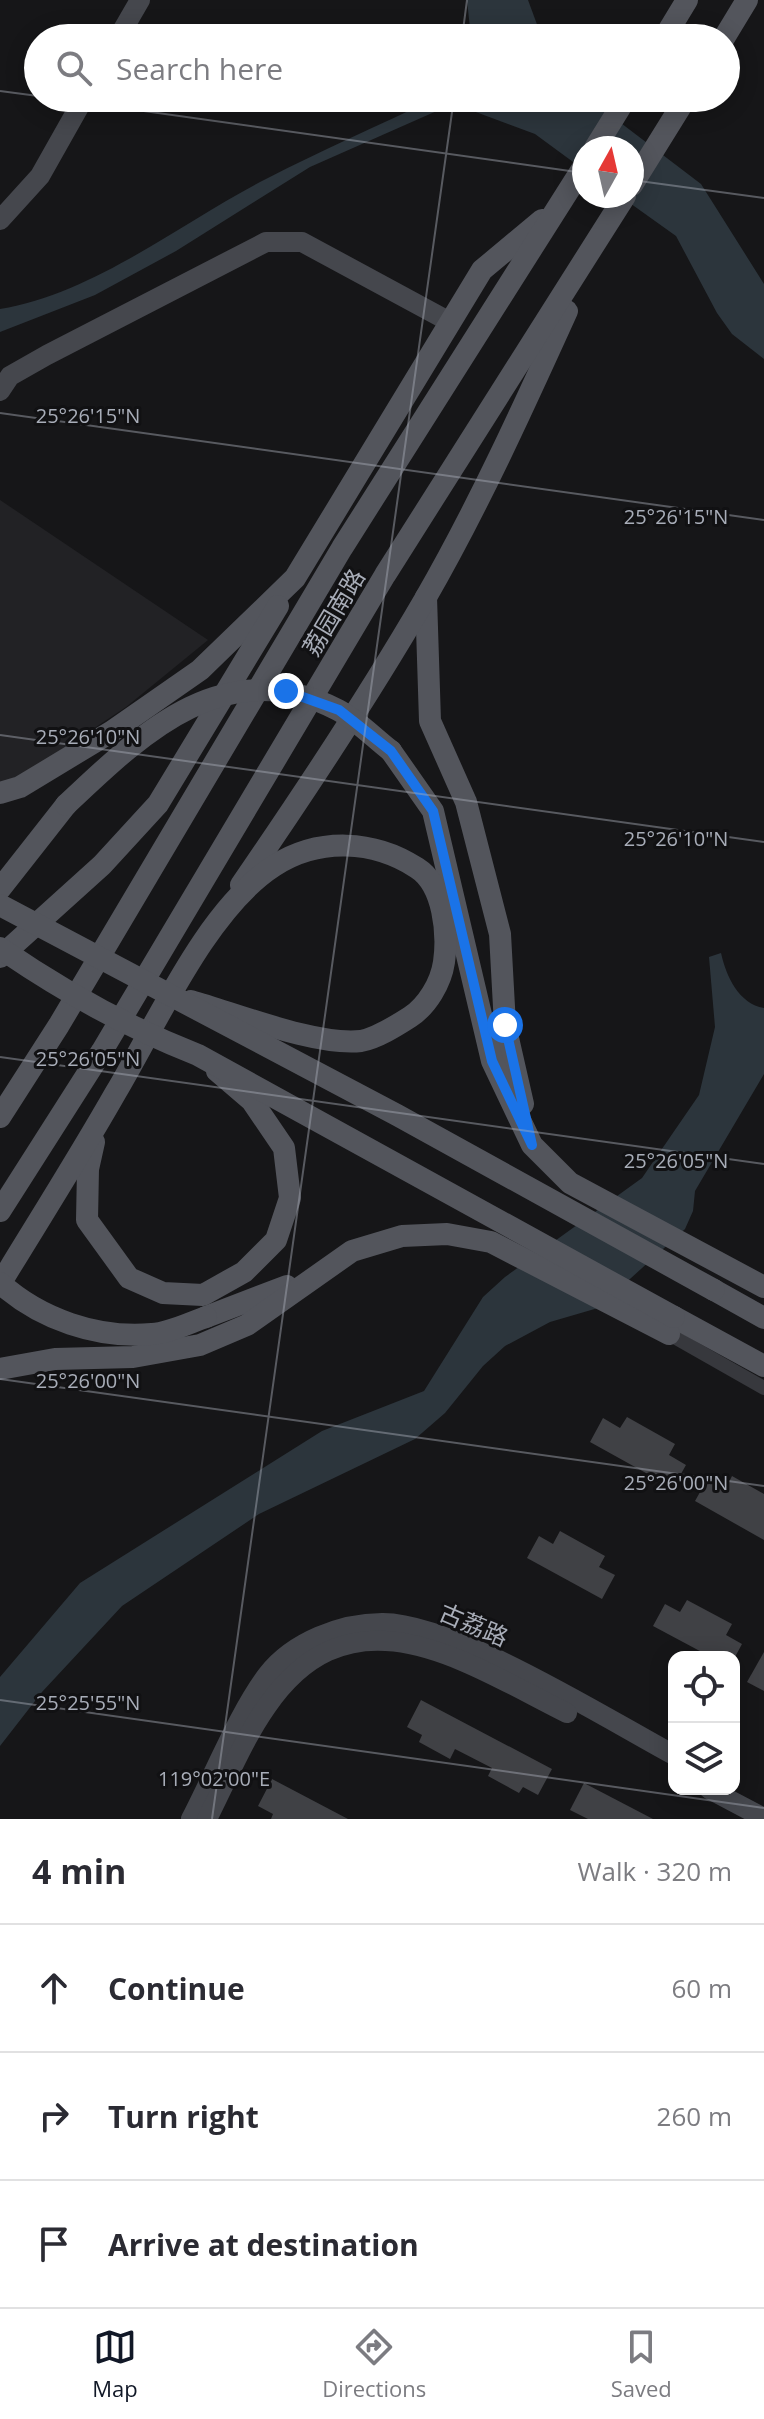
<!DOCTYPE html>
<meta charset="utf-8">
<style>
body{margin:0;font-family:"Open Sans","Noto Sans SC",sans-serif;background:#f7f7f7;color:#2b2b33}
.controls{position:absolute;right:24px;bottom:24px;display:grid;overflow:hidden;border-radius:16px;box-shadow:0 4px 20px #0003}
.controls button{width:72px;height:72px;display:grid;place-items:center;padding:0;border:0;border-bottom:2px solid #e1e1e2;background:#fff;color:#2b2b33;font:40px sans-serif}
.compass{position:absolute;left:572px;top:136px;width:72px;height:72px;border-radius:50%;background:#fff;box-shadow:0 4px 20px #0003;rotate:8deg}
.stop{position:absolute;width:24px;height:24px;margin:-18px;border:6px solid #1a73e8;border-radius:50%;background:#fff}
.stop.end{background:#1a73e8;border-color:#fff;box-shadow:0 2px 8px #0008}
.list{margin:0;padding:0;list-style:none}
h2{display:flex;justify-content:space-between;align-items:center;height:104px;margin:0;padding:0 32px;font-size:34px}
h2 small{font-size:26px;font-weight:400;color:#7c7c81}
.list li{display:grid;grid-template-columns:52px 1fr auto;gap:24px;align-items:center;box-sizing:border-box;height:128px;padding:0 32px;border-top:2px solid #e1e1e2}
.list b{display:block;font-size:30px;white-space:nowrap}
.list em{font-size:26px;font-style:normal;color:#7c7c81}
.icon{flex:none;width:44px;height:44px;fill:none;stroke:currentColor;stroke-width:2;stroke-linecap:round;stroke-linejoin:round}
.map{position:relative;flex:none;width:764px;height:1819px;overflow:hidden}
.search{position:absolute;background:#fff;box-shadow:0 4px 20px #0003;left:24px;right:24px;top:24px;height:88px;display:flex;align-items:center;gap:20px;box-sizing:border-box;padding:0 28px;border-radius:44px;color:#7c7c81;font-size:30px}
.sheet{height:488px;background:#fff}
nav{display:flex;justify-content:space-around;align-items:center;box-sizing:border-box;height:112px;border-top:2px solid #e1e1e2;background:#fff;font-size:22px;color:#7c7c81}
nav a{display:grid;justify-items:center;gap:4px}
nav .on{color:#111827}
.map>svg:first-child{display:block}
.built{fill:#222225}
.water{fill:#2c353c}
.building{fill:#404145}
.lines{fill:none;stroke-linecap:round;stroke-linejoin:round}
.street{stroke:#37383d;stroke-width:14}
.secondary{stroke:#45474d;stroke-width:20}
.primary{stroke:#53555c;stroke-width:22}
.primary-bridge{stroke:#53555c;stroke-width:22}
.route{stroke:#1a73e8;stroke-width:10}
.ticks{fill:none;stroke:#a8adb8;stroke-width:2;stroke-opacity:0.45}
.labels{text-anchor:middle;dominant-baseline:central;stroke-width:6;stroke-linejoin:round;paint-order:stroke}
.street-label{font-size:24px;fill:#a8adb8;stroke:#111113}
.ticks-label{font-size:20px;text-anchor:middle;fill:#a8adb8;stroke:#111113;stroke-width:6;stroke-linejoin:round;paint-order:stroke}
</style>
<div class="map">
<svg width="764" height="1819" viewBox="0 0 764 1819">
<rect width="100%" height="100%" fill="#161618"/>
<polygon class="built" points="0,500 208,640 126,707 22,776 0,784"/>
<g class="water">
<polygon points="467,0 528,0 542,38 471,38"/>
<path d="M 436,98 L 588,98 L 701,184 L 764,284 L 764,359 L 732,334 L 717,313 L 676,236 L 620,196 L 632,196 L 632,148 L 584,148 L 584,170 L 535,134 L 457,105 L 448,106 L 310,167 L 176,251 L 95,295 L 0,332 L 0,309 C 94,294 182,222 266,179 C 322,150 380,125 436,98 Z"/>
<path d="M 721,953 C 726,976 739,1004 764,1008 L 764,1074 L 695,1191 L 693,1211 L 685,1229 L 598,1308 L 550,1322 L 505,1346 L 483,1366 L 445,1413 L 415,1439 L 259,1514 L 122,1606 L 42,1692 L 0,1746 L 0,1677 L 80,1583 L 322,1431 L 424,1391 L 483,1297 L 505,1277 L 642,1178 L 699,1095 L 715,1027 L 709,957 Z"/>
</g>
<g class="building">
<polygon points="627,1417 675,1444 669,1455 686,1465 673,1488 590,1442 603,1418 620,1428"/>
<polygon points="732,1476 764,1494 764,1540 695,1501 708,1478 726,1488"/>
<polygon points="560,1531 605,1556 599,1567 615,1575 602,1599 527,1558 539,1536 553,1544"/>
<polygon points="687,1600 732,1624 726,1635 742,1644 735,1657 711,1657 653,1626 665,1604 680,1612"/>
<polygon points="764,1652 764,1691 747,1682"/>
<polygon points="421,1700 552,1769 538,1795 523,1787 519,1793 488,1776 492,1768 455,1749 450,1759 419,1742 422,1735 407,1727"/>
<polygon points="272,1779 348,1819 271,1819 273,1814 258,1806"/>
<polygon points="584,1783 653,1819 588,1819 570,1810"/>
</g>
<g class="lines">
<polyline class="street" points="669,1334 764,1388"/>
<g class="secondary">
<polyline points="118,38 140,0"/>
<polyline points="0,220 40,176 84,98"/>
<polyline points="0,391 10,376 47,355 266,242 302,242 450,322"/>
<polyline points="709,1789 764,1818"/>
<path d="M 191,1819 C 213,1777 240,1710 268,1674 C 293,1642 341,1623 382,1623 C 452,1622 607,1719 674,1755"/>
<path d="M 207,1819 C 226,1782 243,1740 267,1706 C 352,1583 465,1662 567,1713"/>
</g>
<g class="primary">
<polyline points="664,38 687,0"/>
<polyline points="724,38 747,0"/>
<polyline points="595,148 626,98"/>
<polyline points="632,185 686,98"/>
<polyline points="426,597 430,721 466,802 500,934 505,1025 523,1104"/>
<polyline points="391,751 433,811 492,1061 532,1145 570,1183 764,1287"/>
<polyline points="0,793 20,787 111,732 200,670 295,578 482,270 542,220"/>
<path d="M 241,885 C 305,792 368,697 425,599 C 478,507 523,408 567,311"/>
<polyline points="0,889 66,805"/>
<polyline points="0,957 102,865 158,804 278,606"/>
<polyline points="0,1117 59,1025 342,548 584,166"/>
<polyline points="94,1142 88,1169 87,1220 129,1278 163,1293 203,1295 244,1272 276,1240 290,1198 284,1148 252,1101 217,1071"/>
<polyline points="0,1211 102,1051 385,575 625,196"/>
<path d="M 0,1284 C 39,1220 79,1157 116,1092 C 157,1023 207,909 274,866 C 319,837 374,840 417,868 C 444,885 448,934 444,962 C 441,983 427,1006 410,1017 C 396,1026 377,1038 361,1041 C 316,1046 237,1014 191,1001"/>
<polyline points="714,1290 764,1318"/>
<polyline points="206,1317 287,1286"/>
<polyline points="674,1317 764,1366"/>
<polyline points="0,1369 55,1359 133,1357 200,1345 247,1325 352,1251 402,1236 447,1234 491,1242 669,1334"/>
</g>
<g class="primary-bridge">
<path d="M 66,805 C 143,732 225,652 338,710 C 357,720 374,738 391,751"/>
<polyline points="0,905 397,1115 714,1290"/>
<path d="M 0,948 C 61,990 129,1028 198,1055 L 674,1317"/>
<path d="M 0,1283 C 40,1319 97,1339 152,1334 C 169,1333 189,1323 206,1317"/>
</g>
</g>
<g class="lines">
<polyline class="route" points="286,691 339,710 391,751 433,811 492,1061 532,1145 505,1025"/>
</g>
<path class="ticks" d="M 462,38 L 467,0M 0,91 L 38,96M 51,98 L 584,173M 632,180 L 764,198M 0,413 L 764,520M 0,735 L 764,842M 0,1057 L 764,1164M 0,1379 L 764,1486M 0,1700 L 764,1808M 212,1819 L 454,98"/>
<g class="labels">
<g class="street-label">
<text transform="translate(333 612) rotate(-59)">荔园南路</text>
<text transform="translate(474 1624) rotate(23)">古荔路</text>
</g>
</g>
<g class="ticks-label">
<text x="88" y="423">25°26'15"N</text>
<text x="676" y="524">25°26'15"N</text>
<text x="88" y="744">25°26'10"N</text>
<text x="676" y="846">25°26'10"N</text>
<text x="88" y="1066">25°26'05"N</text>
<text x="676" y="1168">25°26'05"N</text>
<text x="88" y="1388">25°26'00"N</text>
<text x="676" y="1490">25°26'00"N</text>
<text x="88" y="1710">25°25'55"N</text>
<text x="214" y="1786">119°02'00"E</text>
</g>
</svg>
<div class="controls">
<button><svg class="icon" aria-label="locate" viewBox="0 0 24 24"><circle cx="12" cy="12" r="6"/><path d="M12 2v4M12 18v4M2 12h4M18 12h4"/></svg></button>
<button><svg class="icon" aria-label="layers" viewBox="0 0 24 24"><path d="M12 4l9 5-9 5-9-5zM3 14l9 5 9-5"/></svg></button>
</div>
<svg class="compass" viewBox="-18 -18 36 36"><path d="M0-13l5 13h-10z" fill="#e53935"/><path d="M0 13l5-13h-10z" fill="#7c7c81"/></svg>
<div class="stop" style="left:505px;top:1025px"></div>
<div class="stop end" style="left:286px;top:691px"></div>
<div class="search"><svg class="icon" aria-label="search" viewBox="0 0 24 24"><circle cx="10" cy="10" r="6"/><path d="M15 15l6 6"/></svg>Search here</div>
</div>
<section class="sheet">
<h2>4 min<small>Walk · 320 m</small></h2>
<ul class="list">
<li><svg class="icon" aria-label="ahead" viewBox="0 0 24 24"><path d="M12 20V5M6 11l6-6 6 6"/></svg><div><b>Continue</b></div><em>60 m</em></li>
<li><svg class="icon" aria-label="right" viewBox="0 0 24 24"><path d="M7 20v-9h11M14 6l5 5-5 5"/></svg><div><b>Turn right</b></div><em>260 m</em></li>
<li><svg class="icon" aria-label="arrive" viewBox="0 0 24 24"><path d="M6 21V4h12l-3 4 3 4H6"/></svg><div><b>Arrive at destination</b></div></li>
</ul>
</section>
<nav>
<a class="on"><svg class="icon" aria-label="map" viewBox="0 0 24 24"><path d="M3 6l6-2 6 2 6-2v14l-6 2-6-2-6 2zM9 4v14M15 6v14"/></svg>Map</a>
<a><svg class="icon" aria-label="directions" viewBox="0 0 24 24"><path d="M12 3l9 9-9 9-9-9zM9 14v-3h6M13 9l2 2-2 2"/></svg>Directions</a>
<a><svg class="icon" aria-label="saved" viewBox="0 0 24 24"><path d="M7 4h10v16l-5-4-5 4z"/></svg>Saved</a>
</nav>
